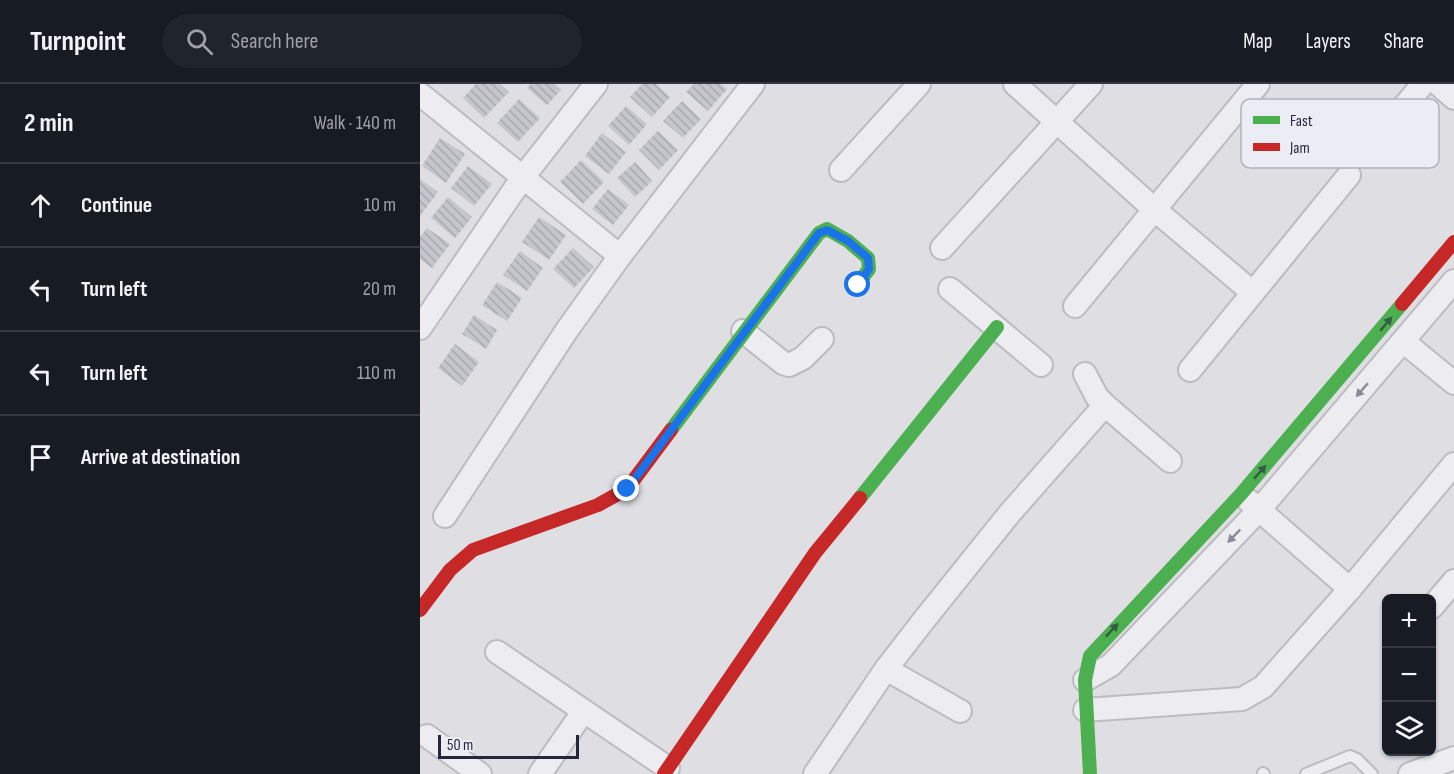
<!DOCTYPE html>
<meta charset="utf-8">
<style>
body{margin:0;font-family:"Sofia Sans Condensed",sans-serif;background:#20242c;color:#f1f3f6}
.controls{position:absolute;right:18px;bottom:18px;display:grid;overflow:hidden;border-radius:9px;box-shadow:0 2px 4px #0004}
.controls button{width:54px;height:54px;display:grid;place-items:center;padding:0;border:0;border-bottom:2px solid #363941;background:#171b24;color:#f1f3f6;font:30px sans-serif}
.scale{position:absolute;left:18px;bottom:15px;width:141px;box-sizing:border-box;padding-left:6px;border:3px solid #25263d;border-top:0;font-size:16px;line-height:21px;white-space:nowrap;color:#25263d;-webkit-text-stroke:4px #ebecf4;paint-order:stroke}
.stop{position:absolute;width:18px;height:18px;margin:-14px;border:4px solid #1a73e8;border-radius:50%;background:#fff}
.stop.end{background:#1a73e8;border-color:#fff;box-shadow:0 2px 6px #0008}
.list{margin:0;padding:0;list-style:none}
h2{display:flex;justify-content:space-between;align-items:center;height:78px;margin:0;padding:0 24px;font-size:26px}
h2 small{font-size:20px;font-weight:400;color:#9ea1a6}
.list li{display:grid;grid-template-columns:39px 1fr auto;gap:18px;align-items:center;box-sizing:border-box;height:84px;padding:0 24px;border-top:2px solid #363941}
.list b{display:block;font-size:22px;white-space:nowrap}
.list em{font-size:20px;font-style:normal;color:#9ea1a6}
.icon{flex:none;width:33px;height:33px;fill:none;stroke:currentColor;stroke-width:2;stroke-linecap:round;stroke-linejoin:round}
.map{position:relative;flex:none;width:1034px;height:690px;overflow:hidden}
header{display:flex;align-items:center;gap:36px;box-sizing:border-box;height:84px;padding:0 30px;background:#171b24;border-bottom:2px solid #363941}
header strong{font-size:28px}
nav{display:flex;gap:33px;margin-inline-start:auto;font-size:21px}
.search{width:420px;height:54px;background:#20242c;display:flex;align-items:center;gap:15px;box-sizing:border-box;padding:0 21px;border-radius:33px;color:#9ea1a6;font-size:22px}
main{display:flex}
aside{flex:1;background:#171b24}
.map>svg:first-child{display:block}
.building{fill:url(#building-back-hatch)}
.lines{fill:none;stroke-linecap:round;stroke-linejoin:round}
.lane-casing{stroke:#bbbbc1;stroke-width:14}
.street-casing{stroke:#bbbbc1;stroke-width:26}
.lane{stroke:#ededf1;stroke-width:10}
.street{stroke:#ededf1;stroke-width:22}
.fast{stroke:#4caf50;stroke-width:14}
.jam{stroke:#c62828;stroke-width:14}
.oneway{fill:#355d45}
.oneway2{fill:#898a97}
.route{stroke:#1a73e8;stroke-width:8}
.key{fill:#ebecf4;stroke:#b0b1bd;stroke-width:1.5}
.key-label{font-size:16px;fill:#25263d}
</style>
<header>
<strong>Turnpoint</strong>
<div class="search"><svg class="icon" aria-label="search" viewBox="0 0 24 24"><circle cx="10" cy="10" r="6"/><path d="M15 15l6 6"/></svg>Search here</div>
<nav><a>Map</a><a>Layers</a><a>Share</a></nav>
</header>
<main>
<aside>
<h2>2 min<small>Walk · 140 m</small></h2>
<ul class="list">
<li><svg class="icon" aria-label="ahead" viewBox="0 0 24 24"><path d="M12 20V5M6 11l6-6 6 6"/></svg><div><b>Continue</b></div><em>10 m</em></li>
<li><svg class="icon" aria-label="left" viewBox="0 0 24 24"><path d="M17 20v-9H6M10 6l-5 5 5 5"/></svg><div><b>Turn left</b></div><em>20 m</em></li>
<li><svg class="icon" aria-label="left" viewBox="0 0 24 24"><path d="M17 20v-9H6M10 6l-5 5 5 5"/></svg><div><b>Turn left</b></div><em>110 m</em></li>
<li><svg class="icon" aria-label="arrive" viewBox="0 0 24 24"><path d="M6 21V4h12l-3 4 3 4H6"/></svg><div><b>Arrive at destination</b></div></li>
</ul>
</aside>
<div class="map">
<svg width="1034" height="690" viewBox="0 0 1034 690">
<defs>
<pattern id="building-back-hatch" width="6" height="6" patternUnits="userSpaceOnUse" patternTransform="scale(1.5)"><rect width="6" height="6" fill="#c5c6cc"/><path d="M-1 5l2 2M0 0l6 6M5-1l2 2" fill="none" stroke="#a9aab0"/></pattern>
</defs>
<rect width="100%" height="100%" fill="#dedee3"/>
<g class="building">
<polygon points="56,0 80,0 89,8 64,34 43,14"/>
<polygon points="111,0 134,0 141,6 127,21 107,4"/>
<polygon points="222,0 236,0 250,13 232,33 210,13"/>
<polygon points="274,0 301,0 307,5 288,27 266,8"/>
<polygon points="99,15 120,34 98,58 77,39"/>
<polygon points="262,17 281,35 263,54 243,37"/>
<polygon points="206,22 227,40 209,61 188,42"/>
<polygon points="238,47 258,66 239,86 219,66"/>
<polygon points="182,49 206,68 189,90 165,72"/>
<polygon points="20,54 45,70 26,99 2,82"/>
<polygon points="161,76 184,98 163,120 140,98"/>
<polygon points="215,78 232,97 215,113 197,94"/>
<polygon points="48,82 72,100 54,122 31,104"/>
<polygon points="0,95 18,108 0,132"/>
<polygon points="188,105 209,121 193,141 172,125"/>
<polygon points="28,113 52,133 35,154 11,134"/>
<polygon points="119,133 146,151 129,176 102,158"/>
<polygon points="7,144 30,160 12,184 0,175 0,153"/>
<polygon points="153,164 174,183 154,204 133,185"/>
<polygon points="100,167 123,184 107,207 83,191"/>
<polygon points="77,198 102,214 87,237 62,221"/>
<polygon points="54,231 77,246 66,265 42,250"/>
<polygon points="35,260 59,278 42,302 18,284"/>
</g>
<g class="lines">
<g class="lane-casing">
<g id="lane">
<polyline points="843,689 844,690"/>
<polyline points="886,690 930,672 937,675 952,690"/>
</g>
</g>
<g class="street-casing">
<g id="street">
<polyline points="595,0 734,125 832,208"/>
<polyline points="1018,0 1034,14"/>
<polyline points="0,10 200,172"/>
<polyline points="945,69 1003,0"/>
<polyline points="421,86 499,0"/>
<polyline points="522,164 671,0"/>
<polyline points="530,205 621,281"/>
<polyline points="655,222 838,0"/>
<polyline points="0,244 103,93 176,0"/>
<polyline points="323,247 363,279 369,281 383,274 402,255"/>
<polyline points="984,258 1034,299"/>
<polyline points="770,286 929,91"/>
<polyline points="685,321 750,377"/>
<polyline points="829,417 930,505"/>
<polyline points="25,432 147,246 200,172 333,0"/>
<polyline points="1012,523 1034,497"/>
<polyline points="77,568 248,684"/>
<polyline points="466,585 540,627"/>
<polyline points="665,596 691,581 839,426 1034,197"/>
<polyline points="665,626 822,615 843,603 930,505 1034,380"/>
<polyline points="7,652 60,690"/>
<polyline points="120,690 163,628"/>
<polyline points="395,690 466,585 504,536 590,429 685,321 677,313 665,290"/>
<polyline points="990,690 1034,674"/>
</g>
</g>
<use href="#lane" class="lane"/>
<use href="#street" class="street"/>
<g class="fast">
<polyline points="251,346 399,149 407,145 428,157 448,174 449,185 438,200"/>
<polyline points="440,414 577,243"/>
<polyline points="670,690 665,596 670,572 821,410 982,220"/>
</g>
<g class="jam">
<polyline points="982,220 1034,158"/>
<polyline points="0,526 30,486 53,466 178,421 207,405 251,346"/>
<polyline points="244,690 395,469 440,414"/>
</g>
</g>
<defs><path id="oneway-solid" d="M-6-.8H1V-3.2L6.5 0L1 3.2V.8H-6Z" transform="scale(1.5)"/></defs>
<g class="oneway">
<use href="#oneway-solid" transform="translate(966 240) rotate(-50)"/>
<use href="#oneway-solid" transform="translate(840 388) rotate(-49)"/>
<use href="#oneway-solid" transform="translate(692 546) rotate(-47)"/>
</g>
<g class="oneway2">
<use href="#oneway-solid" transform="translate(942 306) rotate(131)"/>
<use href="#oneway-solid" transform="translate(814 452) rotate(134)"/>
</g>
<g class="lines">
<polyline class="route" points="207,405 399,149 407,146 428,157 448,174 449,185 438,201"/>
</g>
<rect x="821" y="15" width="198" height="69" rx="9" class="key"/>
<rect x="833" y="32" width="27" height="8" fill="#4caf50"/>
<rect x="833" y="59" width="27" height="8" fill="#c62828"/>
<g class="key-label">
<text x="870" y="42">Fast</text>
<text x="870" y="69">Jam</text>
</g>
</svg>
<div class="controls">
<button>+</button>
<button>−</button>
<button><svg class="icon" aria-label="layers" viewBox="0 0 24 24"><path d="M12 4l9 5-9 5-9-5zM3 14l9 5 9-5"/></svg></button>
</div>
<div class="scale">50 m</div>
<div class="stop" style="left:438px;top:201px"></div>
<div class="stop end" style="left:207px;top:405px"></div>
</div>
</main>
